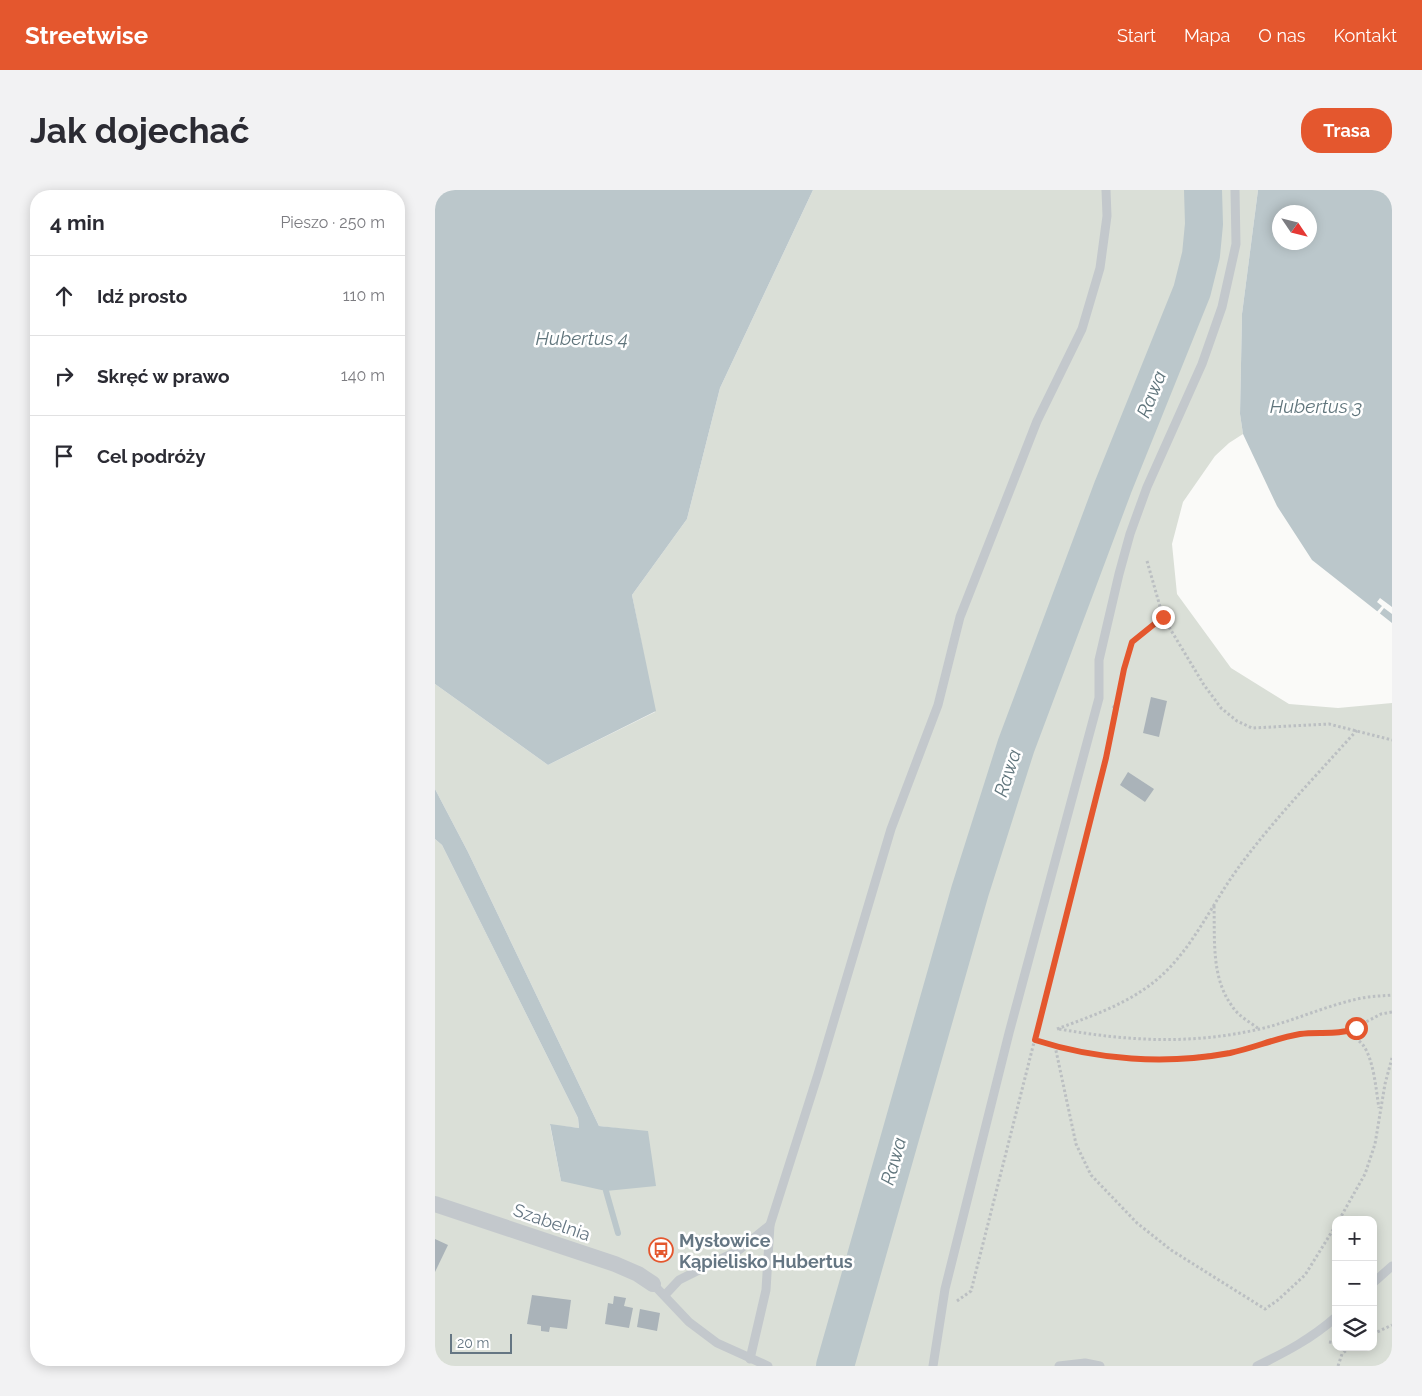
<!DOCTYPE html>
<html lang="pl">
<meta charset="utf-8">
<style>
body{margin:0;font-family:Raleway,sans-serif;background:#f2f2f3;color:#2b2b33}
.controls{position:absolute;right:15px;bottom:15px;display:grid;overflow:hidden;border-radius:10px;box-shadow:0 2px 12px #0003}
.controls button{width:45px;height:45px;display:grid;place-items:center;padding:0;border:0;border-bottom:1px solid #e1e1e2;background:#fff;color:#2b2b33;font:25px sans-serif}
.compass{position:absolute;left:837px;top:15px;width:45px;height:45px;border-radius:50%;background:#fff;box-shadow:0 2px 12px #0003;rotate:125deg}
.scale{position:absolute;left:15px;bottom:12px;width:62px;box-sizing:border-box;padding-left:5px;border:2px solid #657683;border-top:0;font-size:14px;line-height:18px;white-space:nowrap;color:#657683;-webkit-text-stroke:4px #fff;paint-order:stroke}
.stop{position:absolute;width:15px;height:15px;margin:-11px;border:4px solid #e4572e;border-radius:50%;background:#fff}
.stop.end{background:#e4572e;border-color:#fff;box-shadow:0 1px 5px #0008}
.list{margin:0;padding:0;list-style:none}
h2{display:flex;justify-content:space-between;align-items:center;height:65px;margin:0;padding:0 20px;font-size:21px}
h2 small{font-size:16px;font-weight:400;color:#7c7c81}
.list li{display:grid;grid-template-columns:32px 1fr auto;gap:15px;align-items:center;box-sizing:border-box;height:80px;padding:0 20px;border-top:1px solid #e1e1e2}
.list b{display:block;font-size:19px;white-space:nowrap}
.list em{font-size:16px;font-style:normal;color:#7c7c81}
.icon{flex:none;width:28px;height:28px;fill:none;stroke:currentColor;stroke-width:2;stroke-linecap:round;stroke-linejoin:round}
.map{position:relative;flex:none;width:957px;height:1176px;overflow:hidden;border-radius:20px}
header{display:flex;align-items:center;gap:30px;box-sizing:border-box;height:70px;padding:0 25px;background:#e4572e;color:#fff}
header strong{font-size:24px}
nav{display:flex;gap:28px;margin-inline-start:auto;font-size:18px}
.intro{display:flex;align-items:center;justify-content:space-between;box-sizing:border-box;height:120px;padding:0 30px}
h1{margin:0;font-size:35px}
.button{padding:12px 22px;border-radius:20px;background:#e4572e;color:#fff;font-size:18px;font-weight:700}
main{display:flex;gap:30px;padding:0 30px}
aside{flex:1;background:#fff;border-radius:20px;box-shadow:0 2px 12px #0003}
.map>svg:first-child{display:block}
.green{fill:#dadfd7;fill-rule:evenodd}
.water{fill:#bbc7cb;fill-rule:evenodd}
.pier{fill:#fafaf8}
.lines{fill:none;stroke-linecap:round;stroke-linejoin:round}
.stream{stroke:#bbc7cb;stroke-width:6}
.river{stroke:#bbc7cb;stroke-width:38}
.building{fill:#aab3b9}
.path{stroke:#bbbfc2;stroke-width:3;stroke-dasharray:2.5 2.5;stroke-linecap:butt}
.lane{stroke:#c3c8cc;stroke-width:9}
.street{stroke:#c3c8cc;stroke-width:16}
.route{stroke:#e4572e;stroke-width:6}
.labels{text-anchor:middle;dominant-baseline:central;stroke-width:5;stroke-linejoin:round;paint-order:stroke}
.street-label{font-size:18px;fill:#657683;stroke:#fff}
.poi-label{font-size:18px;font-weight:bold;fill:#657683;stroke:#fff;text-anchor:start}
.water-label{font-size:19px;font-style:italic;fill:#60757c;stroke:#fff}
</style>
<header>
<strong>Streetwise</strong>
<nav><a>Start</a><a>Mapa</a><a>O nas</a><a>Kontakt</a></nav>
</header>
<div class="intro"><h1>Jak dojechać</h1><a class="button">Trasa</a></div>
<main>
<aside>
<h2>4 min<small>Pieszo · 250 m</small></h2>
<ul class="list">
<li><svg class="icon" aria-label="ahead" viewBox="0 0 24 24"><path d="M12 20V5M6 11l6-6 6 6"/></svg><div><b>Idź prosto</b></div><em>110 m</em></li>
<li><svg class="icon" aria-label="right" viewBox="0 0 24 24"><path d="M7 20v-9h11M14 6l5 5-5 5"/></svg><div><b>Skręć w prawo</b></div><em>140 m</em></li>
<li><svg class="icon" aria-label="arrive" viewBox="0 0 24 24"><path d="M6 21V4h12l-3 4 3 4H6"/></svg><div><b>Cel podróży</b></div></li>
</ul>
</aside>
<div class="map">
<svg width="957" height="1176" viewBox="0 0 957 1176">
<rect width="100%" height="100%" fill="#fafaf8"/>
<g class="green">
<polygon points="378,0 763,0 759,61 747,108 637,385 573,554 395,1176 0,1176 0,649 7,655 143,928 144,938 115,935 126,991 213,942 164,936 33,662 0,599 0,494 113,575 220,522 197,405 252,329 285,198"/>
<path d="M 776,0 L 823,0 L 807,124 L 805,224 L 808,244 L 794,253 L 780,266 L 748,312 L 737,354 L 742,404 L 796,478 L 854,514 L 903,518 L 957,513 L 957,1176 L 405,1176 L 457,987 L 577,582 L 648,385 L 759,110 L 772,59 L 777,14 ZM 901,1030 L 938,1030 L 938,1157 L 901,1157 Z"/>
</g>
<g class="water">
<polygon points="0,0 378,0 285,198 252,329 197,405 221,521 113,575 0,494"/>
<path d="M 823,0 L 957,0 L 957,433 L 877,370 L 842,316 L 808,244 L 805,224 L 807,124 ZM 844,22 L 874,22 L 874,52 L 844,52 Z"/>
<polygon points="0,599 33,662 164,936 213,941 221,996 171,1001 126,991 115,934 144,938 143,928 7,655 0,649"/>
</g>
<polygon class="pier" points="945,408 957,417 957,424 949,418 943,426 940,424 947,416 942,412"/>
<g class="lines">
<polyline class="stream" points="171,1001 183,1043"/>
<polyline class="river" points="400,1176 535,701 581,556 678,297 757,101 766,65 769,34 768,0"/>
</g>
<g class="building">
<polygon points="716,507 732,511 724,547 708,543"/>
<polygon points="693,582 719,599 710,612 685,595"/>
<polygon points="0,1049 13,1055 0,1082"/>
<polygon points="97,1105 136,1110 132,1139 115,1137 114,1142 106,1141 106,1136 92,1134"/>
<polygon points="179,1106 191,1108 189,1116 198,1118 194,1138 170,1134 173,1113 178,1114"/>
<polygon points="205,1119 225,1123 222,1141 202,1137"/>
</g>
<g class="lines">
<g class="path">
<polyline points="712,371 728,427 769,495 786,518 802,531 817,538 894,534 957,550"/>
<polyline points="682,519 689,479 697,452 728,427"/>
<path d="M 779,716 C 780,750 776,787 797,816 C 803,826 815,832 824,839"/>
<path d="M 622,839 C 659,825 696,813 726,786 C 758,757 776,716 801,681 C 837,631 881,586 922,540"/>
<path d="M 624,839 C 693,851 755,855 825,839 C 859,831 892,815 927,808 C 937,806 947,806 957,805"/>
<path d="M 912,842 C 917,846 924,850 928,855 C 939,870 941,900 944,918"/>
<polyline points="600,850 620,856"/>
<polyline points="904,1030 930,984 940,954 950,894 957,868"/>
<polyline points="901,1035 870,1085 843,1110 830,1119 736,1060 702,1033 656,985 641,954 620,856 679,867 734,870 796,862 865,844 912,842 946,824 957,822"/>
<polyline points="522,1111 536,1101 671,568 682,519 676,515"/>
<polyline points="938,1144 957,1135"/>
<polyline points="894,1152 901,1153"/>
<polyline points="903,1176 907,1164 915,1157"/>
</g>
<g class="lane">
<polyline points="938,1093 957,1076"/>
<polyline points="218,1094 254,1132 282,1153 333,1176"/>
<polyline points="230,1105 244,1090 304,1060 335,1035"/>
<polyline points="315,1169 331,1100 335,1035 383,884 456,639 503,515 525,427 602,231 647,139 665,78 672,26 671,0"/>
<polyline points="498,1176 510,1099 574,843 664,508 664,470 684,384 695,344 712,297 767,174 787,117 801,54 800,0"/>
<polyline points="624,1176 650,1173 665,1176"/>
<path d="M 822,1176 C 851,1162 876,1149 901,1127"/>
</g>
<polyline class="street" points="0,1014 180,1074 203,1084 218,1094"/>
</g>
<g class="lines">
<path class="route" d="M 728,427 L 697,452 L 689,479 L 671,568 L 600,850 C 662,870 730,875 795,863 C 819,858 841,848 865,844 C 883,841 903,846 921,838"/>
</g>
<defs>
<g id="bus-ring" transform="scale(1.25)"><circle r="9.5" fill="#fff" stroke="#e4572e" stroke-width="1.5"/><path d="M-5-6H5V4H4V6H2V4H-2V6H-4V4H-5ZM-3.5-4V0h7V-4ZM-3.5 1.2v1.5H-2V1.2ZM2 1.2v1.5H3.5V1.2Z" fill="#e4572e"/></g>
</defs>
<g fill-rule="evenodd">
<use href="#bus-ring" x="226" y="1060"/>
</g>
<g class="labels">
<g class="street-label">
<text transform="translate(117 1032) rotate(19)">Szabelnia</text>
</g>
<g class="poi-label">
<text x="244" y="1050">Mysłowice<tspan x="244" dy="21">Kąpielisko Hubertus</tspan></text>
</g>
<g class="water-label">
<text x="147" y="148">Hubertus 4</text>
<text transform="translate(716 204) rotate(-68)">Rawa</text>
<text x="881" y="216">Hubertus 3</text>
<text transform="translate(572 583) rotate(-72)">Rawa</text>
<text transform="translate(458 971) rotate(-74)">Rawa</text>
</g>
</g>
</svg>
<div class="controls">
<button>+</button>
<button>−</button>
<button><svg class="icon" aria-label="layers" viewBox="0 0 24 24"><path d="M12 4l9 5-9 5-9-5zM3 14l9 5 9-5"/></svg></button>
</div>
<svg class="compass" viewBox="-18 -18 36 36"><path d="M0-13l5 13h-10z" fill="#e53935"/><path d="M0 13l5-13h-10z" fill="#7c7c81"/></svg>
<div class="scale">20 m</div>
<div class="stop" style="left:921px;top:838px"></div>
<div class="stop end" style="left:728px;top:427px"></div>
</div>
</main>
